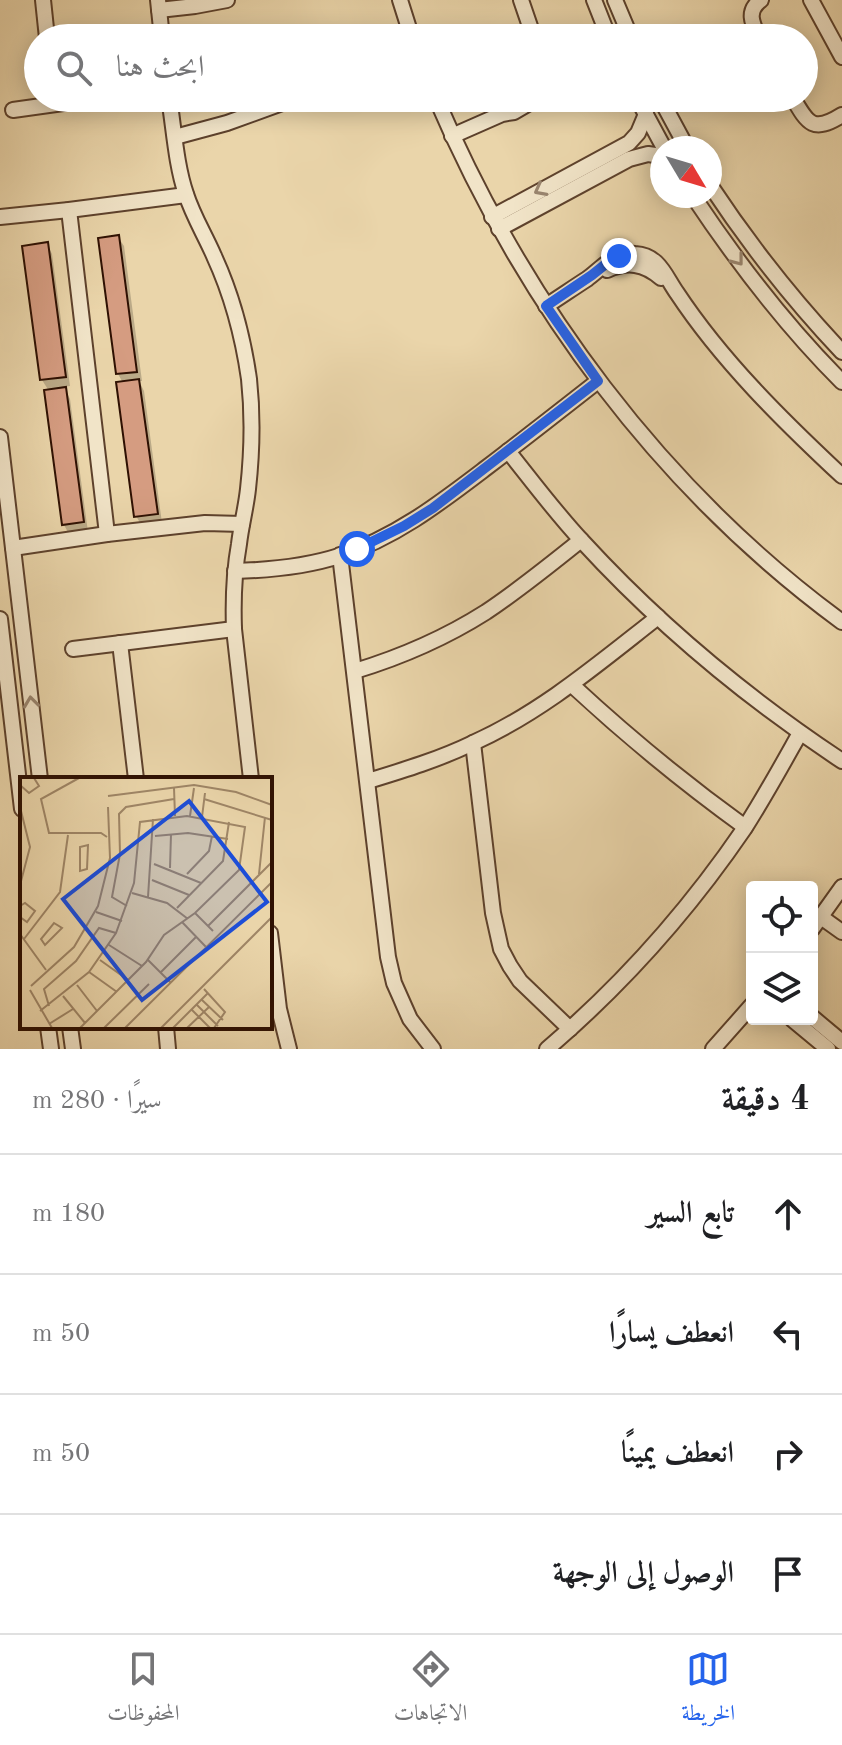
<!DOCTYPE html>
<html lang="ar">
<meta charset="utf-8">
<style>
body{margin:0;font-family:"Old Standard TT",Amiri,serif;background:#f2f2f2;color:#202124;direction:rtl}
.controls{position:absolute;right:24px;bottom:24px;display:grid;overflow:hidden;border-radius:8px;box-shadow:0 4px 20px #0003}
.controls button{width:72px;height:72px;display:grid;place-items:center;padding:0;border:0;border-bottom:2px solid #e0e0e0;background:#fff;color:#202124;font:40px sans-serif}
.compass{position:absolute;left:650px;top:136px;width:72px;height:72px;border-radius:50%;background:#fff;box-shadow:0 4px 20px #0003;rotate:128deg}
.stop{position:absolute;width:24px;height:24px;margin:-18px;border:6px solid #2563eb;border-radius:50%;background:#fff}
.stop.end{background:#2563eb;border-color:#fff;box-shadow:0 2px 8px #0008}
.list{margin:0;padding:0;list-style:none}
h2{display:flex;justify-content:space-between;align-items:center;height:104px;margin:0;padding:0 32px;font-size:34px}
h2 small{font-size:26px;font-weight:400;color:#757577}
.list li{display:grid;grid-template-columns:52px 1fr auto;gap:24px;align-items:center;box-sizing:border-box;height:120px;padding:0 32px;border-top:2px solid #e0e0e0}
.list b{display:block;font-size:30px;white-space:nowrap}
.list em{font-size:26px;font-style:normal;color:#757577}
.icon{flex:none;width:44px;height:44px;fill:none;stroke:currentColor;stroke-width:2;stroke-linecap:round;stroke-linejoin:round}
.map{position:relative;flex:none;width:842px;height:1049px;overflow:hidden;direction:ltr}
.search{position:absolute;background:#fff;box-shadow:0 4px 20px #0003;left:24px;right:24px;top:24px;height:88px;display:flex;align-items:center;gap:20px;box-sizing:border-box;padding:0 28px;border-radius:44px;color:#757577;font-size:30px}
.sheet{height:584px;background:#fff}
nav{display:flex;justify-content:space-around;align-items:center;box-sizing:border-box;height:112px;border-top:2px solid #e0e0e0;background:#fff;font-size:22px;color:#757577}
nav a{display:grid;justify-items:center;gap:4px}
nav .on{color:#2563eb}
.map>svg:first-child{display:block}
.shadow{fill:#0003}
.building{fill:#d59c81;stroke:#2e1002;stroke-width:2}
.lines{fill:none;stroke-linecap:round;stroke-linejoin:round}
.minor-casing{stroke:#5d412c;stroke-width:18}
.minor{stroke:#f1e4c8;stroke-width:14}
.oneway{stroke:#99856f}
.route{stroke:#2563eb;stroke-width:10}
.inset-road{fill:none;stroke:#9f8667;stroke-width:2}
.view{fill:#1d4ed8;fill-opacity:0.15;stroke:#1d4ed8;stroke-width:4}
.inset-edge{fill:none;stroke:#2e1002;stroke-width:4}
</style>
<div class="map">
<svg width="842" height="1049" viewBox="0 0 842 1049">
<rect width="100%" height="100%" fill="#ead5aa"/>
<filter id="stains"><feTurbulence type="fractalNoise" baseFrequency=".0025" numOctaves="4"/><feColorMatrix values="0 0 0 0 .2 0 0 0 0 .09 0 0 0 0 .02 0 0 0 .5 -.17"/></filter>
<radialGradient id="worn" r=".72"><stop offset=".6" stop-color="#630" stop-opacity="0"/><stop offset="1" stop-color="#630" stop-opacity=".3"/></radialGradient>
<g class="shadow">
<polygon points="118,237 124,246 142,381 139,381 144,391 162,523 142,526 136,516 123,383 118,374"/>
<polygon points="47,244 52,254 70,386 64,387 70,399 88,532 69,534 64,525 46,392 49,391 42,380 25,247"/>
</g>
<g class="building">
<polygon points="119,235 137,372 116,374 98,238"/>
<polygon points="48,242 66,377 40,380 22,246"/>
<polygon points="139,379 158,514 134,517 116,382"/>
<polygon points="66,387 84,522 62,525 44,390"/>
</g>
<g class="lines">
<g class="minor-casing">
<g id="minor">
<polyline points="43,0 47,38"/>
<polyline points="158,0 162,38"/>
<polyline points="400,0 412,38"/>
<polyline points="521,0 534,38"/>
<polyline points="594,0 609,38"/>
<polyline points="615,0 631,38"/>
<polyline points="811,0 842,57"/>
<polyline points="159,10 195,6 227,0"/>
<path d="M 759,38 C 752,23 746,11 761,0"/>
<path d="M 169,98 C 174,129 176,165 186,194 C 193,216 205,235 214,256 C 232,295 243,337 249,379 C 253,416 252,453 248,489 C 246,508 241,526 239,544 C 234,572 233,601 234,629 L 251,779"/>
<path d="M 436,98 C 524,304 661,489 842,622"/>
<polyline points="637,98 664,148"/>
<polyline points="660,98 687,148"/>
<path d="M 793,98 C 808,124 813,133 842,115"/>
<polyline points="13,110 99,98"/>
<polyline points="452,136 502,114 514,112 538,98"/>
<polyline points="175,137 227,123 296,98"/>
<path d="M 710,185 C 749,244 793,300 842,352"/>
<path d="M 693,196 C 737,262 786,326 842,382"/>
<polyline points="69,210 107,534"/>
<polyline points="0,217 69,210 186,195"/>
<polyline points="492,217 629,143 638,133 646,114"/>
<polyline points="499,229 629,159 648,154 662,156"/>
<path d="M 607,270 C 627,261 644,263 661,278"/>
<path d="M 546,306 C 560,297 573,288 587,279 C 602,268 614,252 635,254 C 659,255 665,276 677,293 C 722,361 782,420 842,476"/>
<polyline points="0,437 40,779"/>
<path d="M 508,451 C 532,481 555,512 582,541 C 659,625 747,698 842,761"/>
<polyline points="13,548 107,534 205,523 242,524"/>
<polyline points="340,555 388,957 394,983 410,1019 433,1049"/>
<path d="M 235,571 C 271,570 305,567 339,556 C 395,538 440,503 486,468 C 524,439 561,410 598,381"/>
<polyline points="0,619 22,809"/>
<polyline points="120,643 136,779"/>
<polyline points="73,649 234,629"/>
<path d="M 355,671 C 401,657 445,638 486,612 C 519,590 550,565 581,540"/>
<path d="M 572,685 C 627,736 684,783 745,827"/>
<polyline points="473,743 493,913 501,949 510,966 520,981 570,1029"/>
<path d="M 368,781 C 404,770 440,759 473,743 C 542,712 599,663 658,617"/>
<polyline points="821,917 842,932"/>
<polyline points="812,929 842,887"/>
<polyline points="270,933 279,1009 289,1049"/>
<polyline points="812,1017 842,1042"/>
<polyline points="792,1019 828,1049"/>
<polyline points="48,1027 51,1049"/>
<polyline points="70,1027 73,1049"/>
<polyline points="166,1027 168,1049"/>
<path d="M 547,1049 C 622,985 688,911 744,829 C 764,798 782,765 800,733"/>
<polyline points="713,1049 752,1005"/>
</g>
</g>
<use href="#minor" class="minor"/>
</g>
<defs><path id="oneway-chevron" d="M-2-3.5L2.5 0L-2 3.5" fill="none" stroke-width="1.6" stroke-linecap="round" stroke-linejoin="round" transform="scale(2)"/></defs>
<g class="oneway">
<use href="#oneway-chevron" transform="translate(540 190) rotate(152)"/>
<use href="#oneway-chevron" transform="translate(738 260) rotate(52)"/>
<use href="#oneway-chevron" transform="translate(31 702) rotate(-97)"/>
</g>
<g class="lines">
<polyline class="route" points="357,549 404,526 433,508 598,381 546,306 592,275 612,259 619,256"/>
</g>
<g transform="translate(20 777)">
<rect width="252" height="252" fill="#ead5aa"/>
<path class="inset-road" d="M 59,1 L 21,22 L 29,56 L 81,56 L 87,60M 0,8 L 9,16 L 19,9 L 14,1M 154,11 L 155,39M 88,19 L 174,8 L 216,15 L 252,28M 184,22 L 252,43M 0,30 L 10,70 L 0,108M 170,39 L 174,11M 182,40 L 185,16M 135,59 L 168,56 L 208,62M 68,68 L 67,92 L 60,94 L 60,70 ZM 134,87 L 181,106M 150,91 L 151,57M 167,97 L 189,74 L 192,59M 239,97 L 245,40M 132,103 L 169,118M 112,116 L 147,126 L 168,142M 128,120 L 133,42M 0,129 L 5,126 L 15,134 L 7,145 L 0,140M 107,129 L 92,120 L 100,77 L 99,37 L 106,30 L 154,22M 157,131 L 203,84 L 209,45M 76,135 L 102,144M 175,136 L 193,154M 162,145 L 186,170M 34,146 L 42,151 L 25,168 L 21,162 ZM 188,149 L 252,85M 0,157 L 26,193M 4,162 L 40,115 L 48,58M 89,168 L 122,189M 80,183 L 108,203M 128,183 L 151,206M 69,195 L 97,215M 141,195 L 176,160M 57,208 L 77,234M 11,209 L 54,170 L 78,129 L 90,81 L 88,30M 184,212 L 205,235 L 194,251M 10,213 L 32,251M 43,219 L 65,246M 182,223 L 203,243M 177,228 L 198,249M 29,229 L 24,212 L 56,184 L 79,151 L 96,156M 172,233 L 190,251M 20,234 L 69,195 L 96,156 L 114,106 L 120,45 L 167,39 L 225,50 L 219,93 L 175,136 L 144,158 L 126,185 L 60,251M 29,247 L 53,232M 84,251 L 129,207M 105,251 L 252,105M 141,251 L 252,140M 153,251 L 188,216M 167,251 L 189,230"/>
<path class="view" d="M 169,24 L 247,125 L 122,223 L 43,122 Z"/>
<rect width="252" height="252" class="inset-edge"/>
</g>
<rect width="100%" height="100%" filter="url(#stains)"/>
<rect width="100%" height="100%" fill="url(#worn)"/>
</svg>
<div class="controls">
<button><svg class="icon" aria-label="locate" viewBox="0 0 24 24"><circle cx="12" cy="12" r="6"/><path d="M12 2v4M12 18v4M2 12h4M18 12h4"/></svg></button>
<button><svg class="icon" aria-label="layers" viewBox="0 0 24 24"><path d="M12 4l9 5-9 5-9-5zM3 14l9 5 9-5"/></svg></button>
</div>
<svg class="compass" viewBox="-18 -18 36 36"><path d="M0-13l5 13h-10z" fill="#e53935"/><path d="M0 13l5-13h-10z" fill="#757577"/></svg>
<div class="stop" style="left:357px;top:549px"></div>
<div class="stop end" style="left:619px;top:256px"></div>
<div class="search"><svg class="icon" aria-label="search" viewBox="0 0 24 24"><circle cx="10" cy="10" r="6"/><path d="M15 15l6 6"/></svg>ابحث هنا</div>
</div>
<section class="sheet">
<h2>4 دقيقة<small>سيرًا · 280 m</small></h2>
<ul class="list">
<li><svg class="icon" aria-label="ahead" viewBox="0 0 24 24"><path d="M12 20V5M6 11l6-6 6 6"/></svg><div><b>تابع السير</b></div><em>180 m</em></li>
<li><svg class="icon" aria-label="left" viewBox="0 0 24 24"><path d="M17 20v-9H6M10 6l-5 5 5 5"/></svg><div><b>انعطف يسارًا</b></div><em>50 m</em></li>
<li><svg class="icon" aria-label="right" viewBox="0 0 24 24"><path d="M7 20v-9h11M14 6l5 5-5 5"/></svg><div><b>انعطف يمينًا</b></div><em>50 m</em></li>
<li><svg class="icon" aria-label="arrive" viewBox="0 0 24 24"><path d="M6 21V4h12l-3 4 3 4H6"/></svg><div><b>الوصول إلى الوجهة</b></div></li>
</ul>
</section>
<nav>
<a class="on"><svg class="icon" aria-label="map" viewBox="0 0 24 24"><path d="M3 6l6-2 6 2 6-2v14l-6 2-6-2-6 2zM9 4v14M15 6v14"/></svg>الخريطة</a>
<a><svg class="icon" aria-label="directions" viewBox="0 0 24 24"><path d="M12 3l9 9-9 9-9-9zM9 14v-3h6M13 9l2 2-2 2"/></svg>الاتجاهات</a>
<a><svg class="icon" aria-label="saved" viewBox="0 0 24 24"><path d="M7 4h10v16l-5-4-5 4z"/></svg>المحفوظات</a>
</nav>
